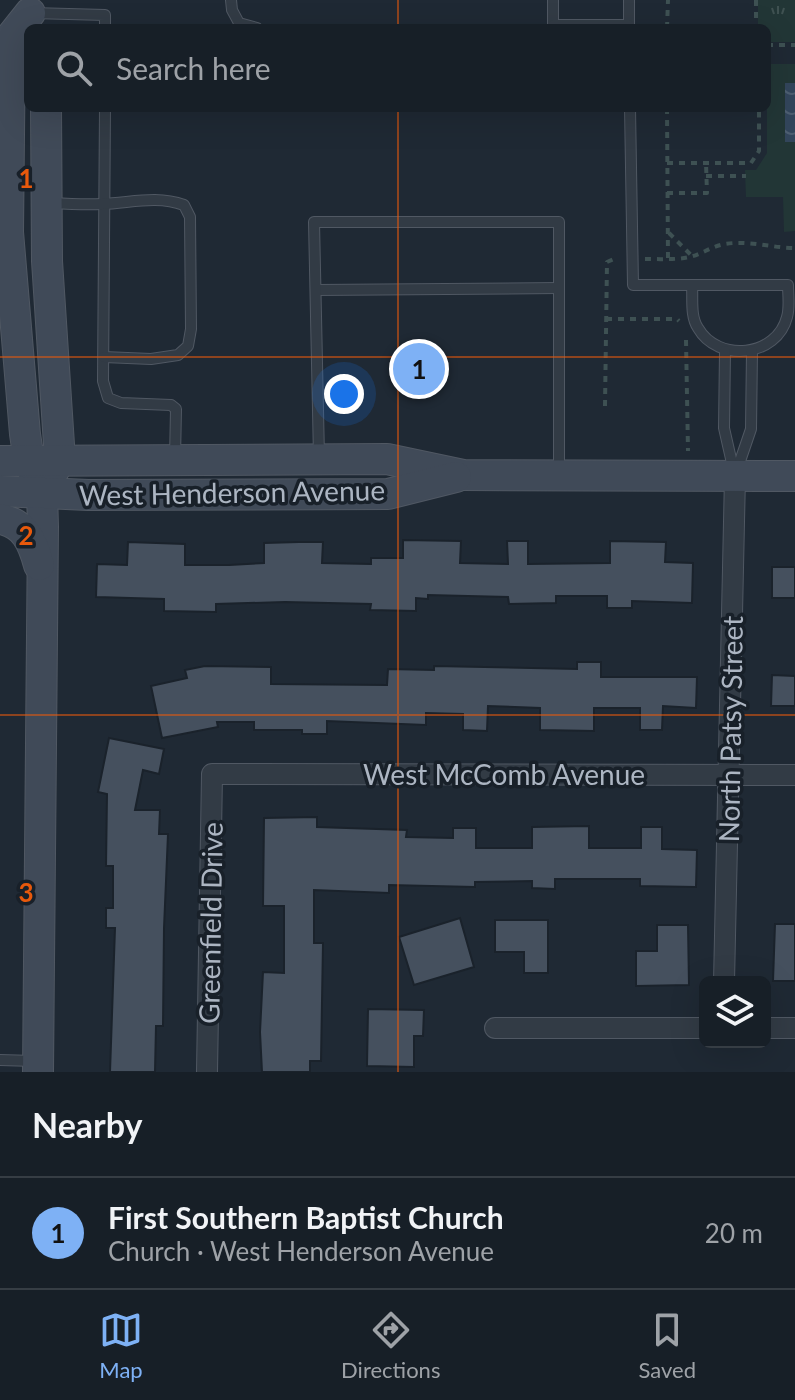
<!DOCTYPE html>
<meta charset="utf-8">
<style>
body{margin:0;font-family:Lato,sans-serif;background:#242c33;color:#f1f3f6}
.controls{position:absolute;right:24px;bottom:24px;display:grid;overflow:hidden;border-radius:12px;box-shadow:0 8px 32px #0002}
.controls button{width:72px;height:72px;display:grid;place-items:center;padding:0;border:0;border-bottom:2px solid #363d44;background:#171f27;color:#f1f3f6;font:40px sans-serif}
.you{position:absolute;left:344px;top:394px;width:28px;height:28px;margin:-20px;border:6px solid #fff;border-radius:50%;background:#1a73e8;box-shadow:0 0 0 12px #1a73e833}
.badge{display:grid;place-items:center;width:52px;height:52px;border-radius:50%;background:#7eb1f5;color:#111;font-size:26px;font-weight:700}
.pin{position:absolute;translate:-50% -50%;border:4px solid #fff;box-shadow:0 2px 8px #0006}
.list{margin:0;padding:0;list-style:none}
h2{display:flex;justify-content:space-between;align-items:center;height:104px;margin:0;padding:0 32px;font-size:34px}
h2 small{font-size:26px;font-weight:400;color:#9ea2a7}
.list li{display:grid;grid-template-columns:52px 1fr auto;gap:24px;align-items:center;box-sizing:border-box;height:112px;padding:0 32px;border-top:2px solid #363d44}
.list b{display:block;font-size:30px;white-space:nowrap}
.list p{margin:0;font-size:26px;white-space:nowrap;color:#9ea2a7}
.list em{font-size:26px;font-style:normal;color:#9ea2a7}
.icon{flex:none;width:44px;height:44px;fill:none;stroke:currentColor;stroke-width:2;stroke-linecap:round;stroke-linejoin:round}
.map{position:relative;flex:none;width:795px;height:1072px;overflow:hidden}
.search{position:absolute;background:#171f27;box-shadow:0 8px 32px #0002;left:24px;right:24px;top:24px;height:88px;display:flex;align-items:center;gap:20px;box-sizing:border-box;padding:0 28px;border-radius:12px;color:#9ea2a7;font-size:30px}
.sheet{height:216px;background:#171f27}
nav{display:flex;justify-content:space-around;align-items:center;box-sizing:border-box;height:112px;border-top:2px solid #363d44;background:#171f27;font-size:22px;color:#9ea2a7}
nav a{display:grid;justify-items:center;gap:4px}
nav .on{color:#7eb1f5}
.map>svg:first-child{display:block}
.grass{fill:url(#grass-tufts)}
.pitch{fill:#223636}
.water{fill:url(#water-waves)}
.building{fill:#45505e;stroke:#1a222b;stroke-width:2}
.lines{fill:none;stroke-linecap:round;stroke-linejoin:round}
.lane-casing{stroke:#505863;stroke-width:12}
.street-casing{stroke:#505863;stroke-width:22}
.secondary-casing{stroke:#505863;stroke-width:32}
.path{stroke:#3e5153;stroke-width:4;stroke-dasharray:6 6;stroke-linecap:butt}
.lane{stroke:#323b45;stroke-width:10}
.street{stroke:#323b45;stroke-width:20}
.secondary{stroke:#404a58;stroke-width:30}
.grid{fill:none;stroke:#e8590c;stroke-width:2;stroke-opacity:0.55}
.labels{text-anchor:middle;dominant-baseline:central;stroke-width:7;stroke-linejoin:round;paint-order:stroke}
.street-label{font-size:28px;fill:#acb5c2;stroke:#182029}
.grid-label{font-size:26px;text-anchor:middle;font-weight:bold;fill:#e8590c;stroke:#182029;stroke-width:7;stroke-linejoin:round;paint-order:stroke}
</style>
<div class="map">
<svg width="795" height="1072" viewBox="0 0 795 1072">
<defs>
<pattern id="grass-tufts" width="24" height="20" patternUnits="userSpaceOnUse" patternTransform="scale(2)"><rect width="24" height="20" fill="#223636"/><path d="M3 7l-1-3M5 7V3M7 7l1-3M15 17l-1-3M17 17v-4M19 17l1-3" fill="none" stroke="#3f5151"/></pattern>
<pattern id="water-waves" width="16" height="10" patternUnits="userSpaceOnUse" patternTransform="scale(2)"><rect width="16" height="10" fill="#32455b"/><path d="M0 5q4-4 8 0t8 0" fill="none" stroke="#4d5e71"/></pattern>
</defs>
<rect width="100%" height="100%" fill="#1f2934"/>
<polygon class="grass" points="758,0 795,0 795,42 767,42 767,28 758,28"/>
<polygon class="pitch" points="767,64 795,64 795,231 784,232 783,197 746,197 745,170 756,170 767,153"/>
<rect class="water" x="785" y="83" width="10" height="59"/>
<g class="building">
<polygon points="403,540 461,541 460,563 508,564 507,541 528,541 528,564 610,563 610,541 666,542 665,562 693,563 692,603 632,601 632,608 607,608 607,596 556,596 556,603 509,604 508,597 428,595 428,599 416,598 416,611 370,610 371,604 285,602 216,604 216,612 164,611 164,599 96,597 97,564 127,565 128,542 185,544 185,565 229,565 264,563 264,543 299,542 323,542 322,563 371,564 371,558 403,558"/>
<rect x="772" y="567" width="23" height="31"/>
<polygon points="577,662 601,662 601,677 697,677 696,708 663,706 662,730 640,730 640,708 594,708 594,731 540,730 540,708 488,706 487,731 463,730 463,714 426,713 426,725 327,721 327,734 302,734 302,730 254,730 254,722 217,722 218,727 162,738 151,686 187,678 185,670 205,666 271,667 271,684 387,685 388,669 434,670 434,666 577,669"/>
<polygon points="772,675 795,676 795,706 771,706"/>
<polygon points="109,738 164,749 159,774 143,770 135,810 160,810 159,834 168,834 164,928 163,1026 156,1026 155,1072 110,1072 115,928 106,928 106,908 113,908 113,866 106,866 107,794 98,792"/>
<polygon points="317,817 317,827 407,830 406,837 453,838 453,828 476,828 476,848 532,848 532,827 589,826 589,848 641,848 641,827 662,827 662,849 697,850 696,887 640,886 640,879 555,879 555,889 532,888 532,881 475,882 475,887 389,885 389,893 314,890 314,943 323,943 321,1061 310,1061 310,1072 262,1072 260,1032 263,972 284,973 284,906 263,906 264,818"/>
<polygon points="460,918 474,967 414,985 399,937"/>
<polygon points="495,920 548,920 548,973 524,973 524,952 495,952"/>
<polygon points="775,924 795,924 795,981 773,981"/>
<polygon points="657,925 688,925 689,985 636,986 636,951 657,951"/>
<polygon points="368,1009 424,1010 423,1036 414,1036 414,1067 367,1066"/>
</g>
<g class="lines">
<g class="lane-casing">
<g id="lane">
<polyline points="231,0 232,10 239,23 257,28"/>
<polyline points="553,0 553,28"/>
<polyline points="629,0 629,28"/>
<polyline points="32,13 105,15 105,28"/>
<polyline points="553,25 629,25"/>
<polyline points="105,108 103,381 108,398 121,403 171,405 176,409 175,458"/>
<path d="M 630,108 L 633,285 L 788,285 C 788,295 790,307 787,317 C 777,357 718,363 698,328 C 690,316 693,299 692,285"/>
<path d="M 51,203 C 68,204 86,205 102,204 C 131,203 156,195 184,205 L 190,217 L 191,329 L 188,346 L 178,355 L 151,359 L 104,357"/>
<polyline points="316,290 559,288"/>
<polyline points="725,351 724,428 734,472"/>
<polyline points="319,457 314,222 559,222 559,474"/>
<polyline points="737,470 751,429 752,351"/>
<polyline points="0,1060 34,1061"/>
</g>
</g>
<g class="street-casing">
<g id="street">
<polyline points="724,982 735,476"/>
<polyline points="495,1028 705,1028"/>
<polyline points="765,1028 795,1028"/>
<polyline points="207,1072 212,774 795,775"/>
</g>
</g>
<g class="secondary-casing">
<g id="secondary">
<polyline points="30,13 10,38 8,232 25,434 29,461 42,493 43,527 38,1072"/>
<polyline points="46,108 47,261 60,460 50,477"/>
<polyline points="0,461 387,459 463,475 795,476"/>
<polyline points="0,491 88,495 388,494 456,477"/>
<path d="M 0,519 C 25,523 33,543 39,565"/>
</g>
</g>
<g class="path">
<polyline points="756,0 756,28"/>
<polyline points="667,28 668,0"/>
<polyline points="767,45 795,45"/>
<polyline points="667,108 668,259"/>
<polyline points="667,163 751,163 759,151 759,108"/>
<polyline points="706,176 746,176"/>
<polyline points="667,193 707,193 706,163"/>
<polyline points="669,233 693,257"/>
<path d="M 645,259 C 660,259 676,260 690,257 C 702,254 712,246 725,244 C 749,240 772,248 795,248"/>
<polyline points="606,319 677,319 679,321"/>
<polyline points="686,340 688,451"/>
<polyline points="605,406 607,262 616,258"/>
</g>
<use href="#lane" class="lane"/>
<use href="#street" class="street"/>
<use href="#secondary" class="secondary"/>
</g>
<path class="grid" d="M 398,0 L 398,28M 398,108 L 398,1072M 0,357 L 795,357M 0,715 L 795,715"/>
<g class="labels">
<g class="street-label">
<text transform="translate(232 492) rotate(-1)">West Henderson Avenue</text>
<text transform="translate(730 729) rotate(-89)">North Patsy Street</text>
<text x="504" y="774">West McComb Avenue</text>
<text transform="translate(210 923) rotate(-89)">Greenfield Drive</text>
</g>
</g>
<g class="grid-label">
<text x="26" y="188">1</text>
<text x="26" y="545">2</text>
<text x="26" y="902">3</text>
</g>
</svg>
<div class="controls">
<button><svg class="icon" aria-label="layers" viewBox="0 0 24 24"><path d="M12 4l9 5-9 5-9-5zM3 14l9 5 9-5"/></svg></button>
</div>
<div class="you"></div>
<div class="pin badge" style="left:419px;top:369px">1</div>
<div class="search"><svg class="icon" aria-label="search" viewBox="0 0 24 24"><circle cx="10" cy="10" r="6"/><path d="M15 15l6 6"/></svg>Search here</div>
</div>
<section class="sheet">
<h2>Nearby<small></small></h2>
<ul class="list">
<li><span class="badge">1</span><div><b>First Southern Baptist Church</b><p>Church · West Henderson Avenue</p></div><em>20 m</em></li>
</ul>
</section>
<nav>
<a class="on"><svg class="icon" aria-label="map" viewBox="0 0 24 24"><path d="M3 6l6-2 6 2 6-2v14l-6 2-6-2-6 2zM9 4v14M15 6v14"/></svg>Map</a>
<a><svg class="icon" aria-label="directions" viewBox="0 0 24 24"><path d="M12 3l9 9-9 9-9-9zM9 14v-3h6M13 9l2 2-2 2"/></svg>Directions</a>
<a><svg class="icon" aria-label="saved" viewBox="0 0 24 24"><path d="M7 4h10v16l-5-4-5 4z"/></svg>Saved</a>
</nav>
